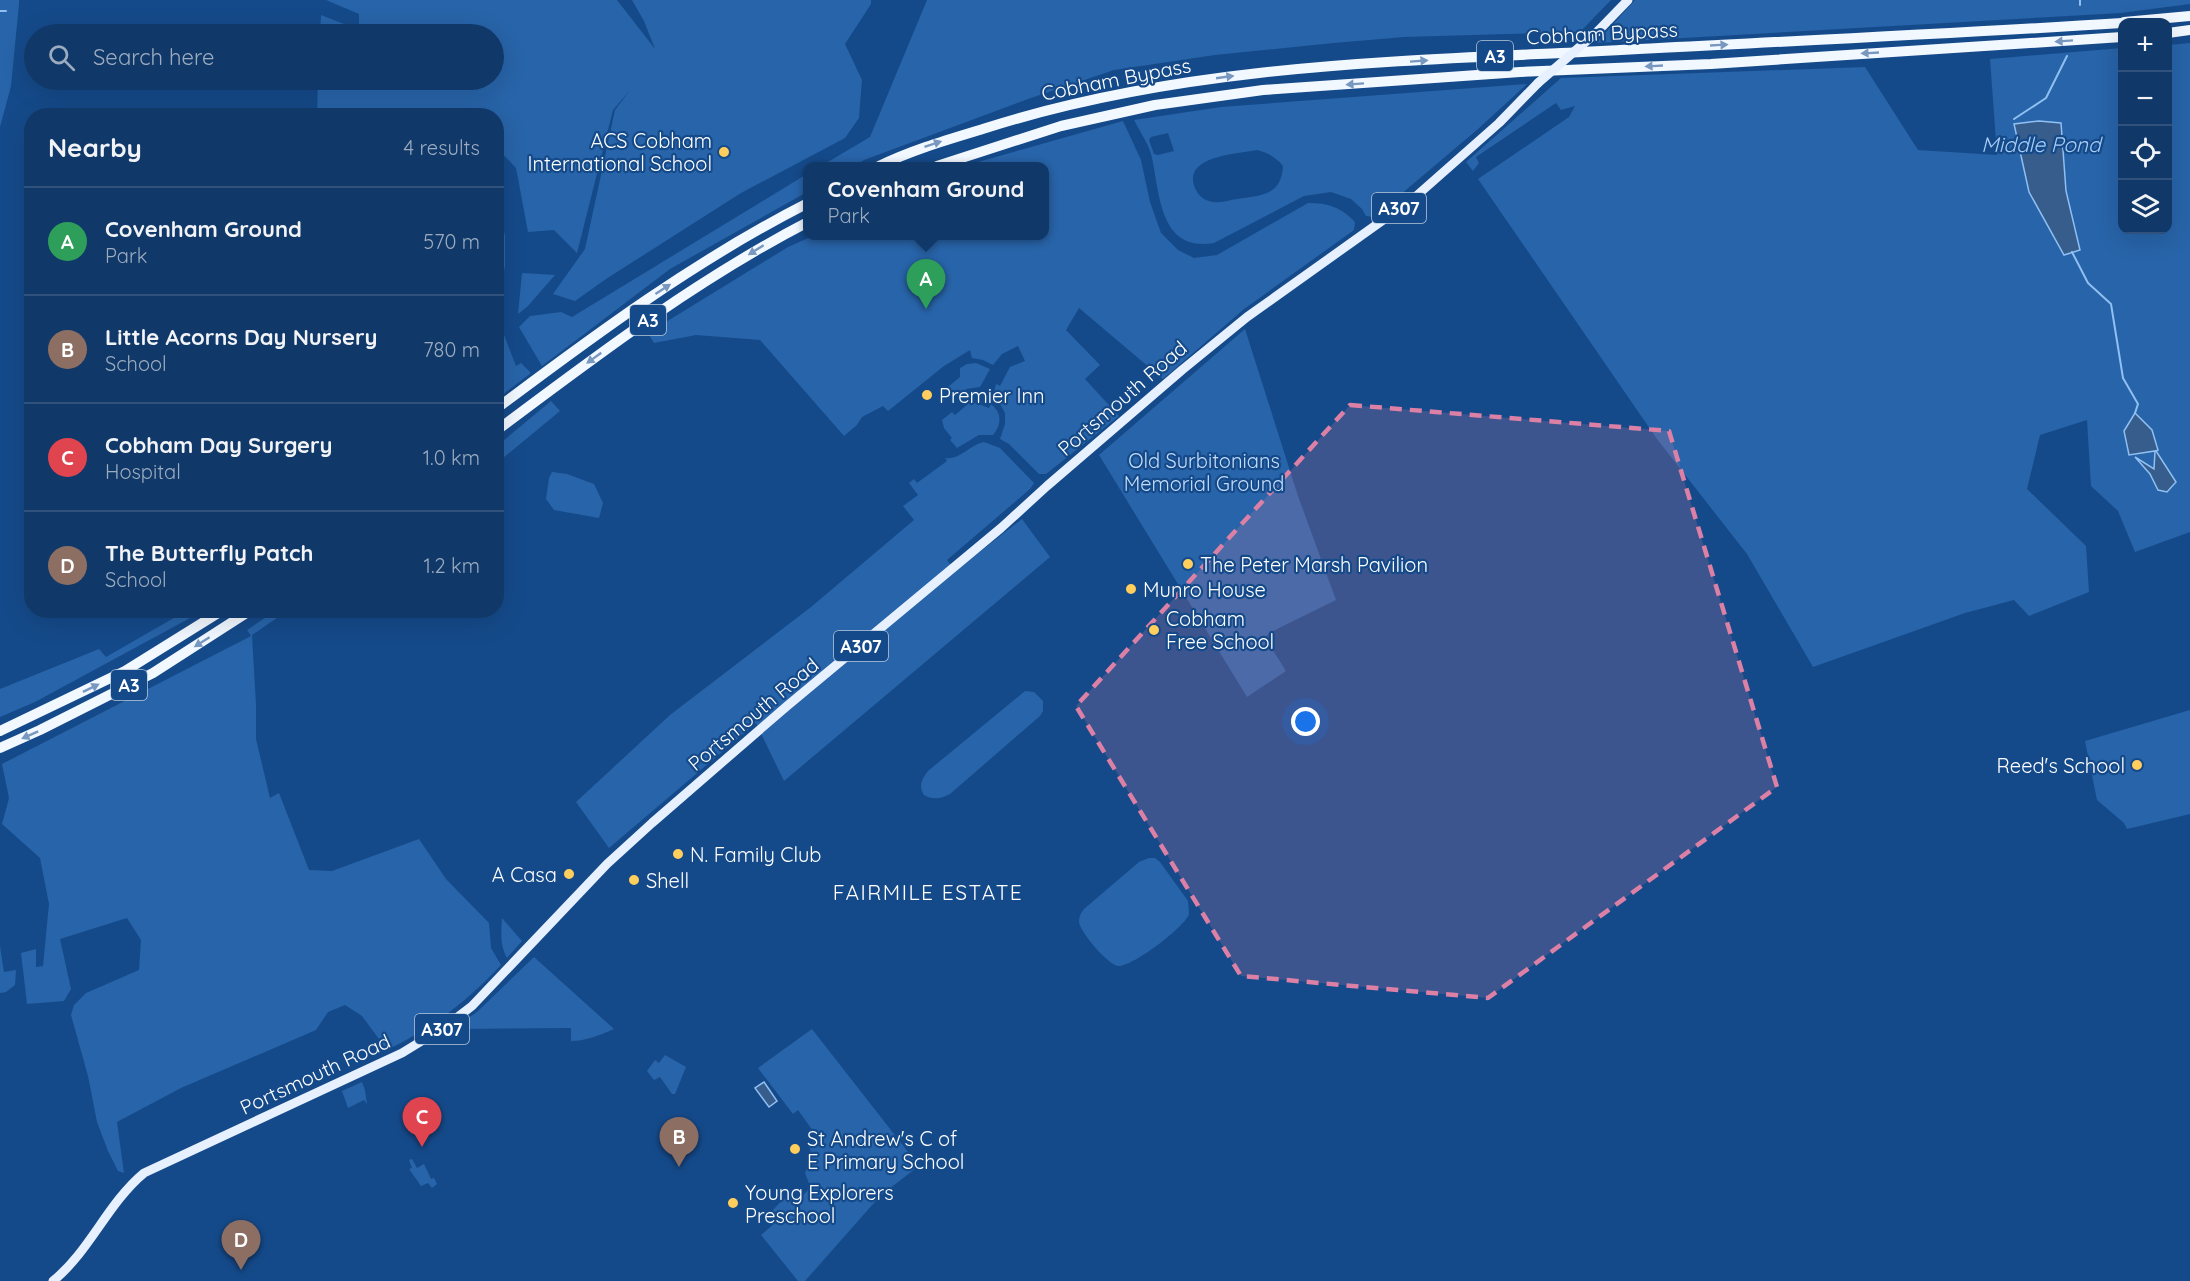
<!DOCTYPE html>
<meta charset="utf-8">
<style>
body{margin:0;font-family:Quicksand,sans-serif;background:#1e4371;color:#f1f3f6}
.controls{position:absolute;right:18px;top:18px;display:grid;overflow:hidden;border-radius:12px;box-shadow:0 6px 24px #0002}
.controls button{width:54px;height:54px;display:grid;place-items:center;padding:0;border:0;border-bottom:2px solid #30527c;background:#103868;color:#f1f3f6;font:30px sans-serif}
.you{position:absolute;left:1306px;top:722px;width:21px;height:21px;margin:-15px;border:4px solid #fff;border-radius:50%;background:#1a73e8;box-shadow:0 0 0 9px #1a73e833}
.badge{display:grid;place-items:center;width:39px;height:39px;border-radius:50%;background:#ffce5c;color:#fff;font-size:20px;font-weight:700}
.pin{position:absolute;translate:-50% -50px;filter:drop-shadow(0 2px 3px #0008)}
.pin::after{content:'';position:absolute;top:32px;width:21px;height:18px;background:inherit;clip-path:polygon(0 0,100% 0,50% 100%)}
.popup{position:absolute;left:803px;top:162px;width:246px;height:78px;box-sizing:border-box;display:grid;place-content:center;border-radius:12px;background:#103868;filter:drop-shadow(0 2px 4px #0005);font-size:20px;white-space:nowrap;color:#9cacc0}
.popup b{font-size:22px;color:#f1f3f6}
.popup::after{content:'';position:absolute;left:50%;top:100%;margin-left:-12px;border:12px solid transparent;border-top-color:#103868}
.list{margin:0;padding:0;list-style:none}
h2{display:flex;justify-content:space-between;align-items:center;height:78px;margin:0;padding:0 24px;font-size:26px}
h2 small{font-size:20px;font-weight:400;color:#9cacc0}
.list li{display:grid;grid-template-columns:39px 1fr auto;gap:18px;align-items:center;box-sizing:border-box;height:108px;padding:0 24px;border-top:2px solid #30527c}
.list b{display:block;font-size:22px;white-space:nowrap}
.list p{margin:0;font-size:20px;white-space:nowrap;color:#9cacc0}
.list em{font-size:20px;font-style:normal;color:#9cacc0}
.icon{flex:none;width:33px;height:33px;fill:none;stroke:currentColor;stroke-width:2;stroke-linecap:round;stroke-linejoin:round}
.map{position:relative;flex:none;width:2190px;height:1281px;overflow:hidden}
.search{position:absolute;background:#103868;box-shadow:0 6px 24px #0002;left:24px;top:24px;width:480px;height:66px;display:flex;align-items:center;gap:15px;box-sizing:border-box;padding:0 21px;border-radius:33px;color:#9cacc0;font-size:22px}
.panel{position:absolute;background:#103868;box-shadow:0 6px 24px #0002;left:24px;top:108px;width:480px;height:510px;border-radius:24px}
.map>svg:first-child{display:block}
.green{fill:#2864a9;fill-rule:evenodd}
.water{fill:#365d8c;stroke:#90bff2;stroke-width:1.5}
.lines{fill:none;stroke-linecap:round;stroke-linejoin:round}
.stream{stroke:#90bff2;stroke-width:2}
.primary{stroke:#e6f0ff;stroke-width:9}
.trunk{stroke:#f2f8ff;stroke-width:10}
.primary-bridge{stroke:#e6f0ff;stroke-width:9}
.oneway{fill:#7898bf}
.marked{fill:#dd80a5;fill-opacity:0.2;stroke:#dd80a5;stroke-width:4.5;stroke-dasharray:12 8;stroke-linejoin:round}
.poi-dot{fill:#ffce5c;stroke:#154a8a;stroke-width:2}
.labels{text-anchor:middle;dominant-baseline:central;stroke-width:4.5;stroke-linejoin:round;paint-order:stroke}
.shield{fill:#154a8a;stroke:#b9c9dc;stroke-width:1.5}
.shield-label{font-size:18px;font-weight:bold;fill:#fff}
.street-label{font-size:20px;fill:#fff;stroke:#154a8a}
.poi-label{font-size:20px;fill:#fff;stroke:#154a8a;text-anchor:start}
.park-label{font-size:20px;fill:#c4defb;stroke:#154a8a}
.water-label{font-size:21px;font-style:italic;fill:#a9cef6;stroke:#154a8a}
.neighbourhood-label{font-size:21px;letter-spacing:1.5px;fill:#fff;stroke:#154a8a}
</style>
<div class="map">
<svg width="2190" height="1281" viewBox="0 0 2190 1281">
<rect width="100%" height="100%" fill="#154a8a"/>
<g class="green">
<polygon points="0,0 19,0 19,4 11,86 0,127"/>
<polygon points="326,0 617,0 655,49 644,21 632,0 871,0 871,4 845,44 862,80 859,118 845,138 741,193 606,279 575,301 553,294 585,249 615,110 631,89 613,110 577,253 554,230 528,232 516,168 497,148 496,116 317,115 318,80 494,80 494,34 320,34 321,15 359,30 359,14"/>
<polygon points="927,0 1611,0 1580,32 1404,37 1334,43 1215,55 1114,70 1028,99 864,160 854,166 821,166 870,137"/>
<polygon points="1635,0 2190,0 2190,4 2121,13 1596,43"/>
<polygon points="2190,43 2190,532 2135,552 2118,511 2091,486 2087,420 2040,435 2027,489 2086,546 2089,592 2029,616 2014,600 1965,613 1813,667 1747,554 1657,439 1478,179 1569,117 1575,106 1561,110 1556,103 1476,157 1479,163 1473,171 1466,162 1561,78 1865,67 1918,150 1997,155 1990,59 2122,48 2122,230 2168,230 2168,45"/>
<path d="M 1527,84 L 1478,129 L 1374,217 L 1366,216 L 1362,209 L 1351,199 L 1331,192 L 1304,196 L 1214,243 C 1160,252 1160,196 1152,158 C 1150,146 1140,132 1134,120 L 1221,107 ZM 1168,133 L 1174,151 L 1158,155 L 1154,154 L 1149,140 L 1151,137 ZM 1257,150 C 1268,153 1276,157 1283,166 C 1281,196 1262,195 1237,199 C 1230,200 1221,203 1214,202 C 1207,202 1199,197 1196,190 C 1179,156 1237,154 1257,150 Z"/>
<path d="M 1123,121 L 1141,160 L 1150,202 L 1161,233 L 1178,250 L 1194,258 L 1217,255 L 1308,203 C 1328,203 1341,207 1355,222 L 1354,230 L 1244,309 L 1163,379 L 1079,308 L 1066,330 L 1100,365 L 1085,379 L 1119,416 L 1046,474 L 1039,474 L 1009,444 L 1000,439 L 1005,424 L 1005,413 L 994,393 L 996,384 L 1000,386 L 1010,367 L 1025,361 L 1018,346 L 1002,354 L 993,365 L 983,360 L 972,358 L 970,350 L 944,366 L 888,411 L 883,406 L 862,417 L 857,425 L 844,436 L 760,340 L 696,335 L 654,343 L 648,333 L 788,247 L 813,236 L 1044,236 L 1044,166 L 964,166 Z"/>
<polygon points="807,174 807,192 670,269 542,366 519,327 530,316 561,312 572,317"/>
<polygon points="497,200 505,236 505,266 497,313"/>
<polygon points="522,273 555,275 527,307 518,314"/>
<polygon points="496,314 516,366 521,363 531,373 497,399"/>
<polygon points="1245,329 1298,496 1336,600 1269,633 1265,638 1286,671 1247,697 1099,455"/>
<polygon points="976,363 990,369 980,387 966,389 966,394 962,395 959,392 953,394 948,387 960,377 960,368 967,364"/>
<path d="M 972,399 L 971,404 L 976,403 L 989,408 L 991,404 C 1002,413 1002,424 993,435 L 979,435 L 957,448 L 950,440 L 952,438 L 944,428 L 942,420 L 952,412 L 955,415 L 968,404 L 966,400 Z"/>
<polygon points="551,401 560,411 497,463 497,446"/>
<path d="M 984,442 L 1000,448 L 1034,483 L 1030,489 L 947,560 L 955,571 L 1022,519 L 1050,557 L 784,781 L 756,723 L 609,848 L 576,802 L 670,715 L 811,607 L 914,520 L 903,506 L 918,495 L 909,483 L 914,479 L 917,483 L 947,461 L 945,458 C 961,460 969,445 984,442 Z"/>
<polygon points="552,472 567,474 594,484 603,503 599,518 554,510 546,499 549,478"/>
<polygon points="186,611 203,611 35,702 0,717 0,689 99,649 106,657"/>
<path d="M 275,611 L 287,611 L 252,635 L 256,705 L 256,739 L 270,798 L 279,793 L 309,870 L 332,871 L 419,839 L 446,879 L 489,923 L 491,948 L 501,965 C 466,1002 434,1027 387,1050 L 362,1016 L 345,1005 L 328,1012 L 316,1030 L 181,1088 L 117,1122 L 124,1173 L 118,1171 L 108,1151 L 97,1122 L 88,1076 L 71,1015 L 74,1005 L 86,993 L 139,970 L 141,940 L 127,918 L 60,939 L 71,989 L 64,1001 L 27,1004 L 21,953 L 36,949 L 36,967 L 43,966 L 49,904 L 40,858 L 2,824 L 9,798 L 2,764 L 251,636 L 247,630 Z"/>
<path d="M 1025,691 L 1034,692 L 1043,701 L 1043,711 L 1040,716 L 950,794 C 941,799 932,800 924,795 C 918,786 922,779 928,771 Z"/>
<polygon points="2190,710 2190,814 2127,829 2124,823 2097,800 2085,741"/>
<path d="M 1149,858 L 1155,858 L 1160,862 L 1188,901 L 1189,914 C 1185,927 1132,967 1118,966 C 1108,965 1080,932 1079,922 C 1079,916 1081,913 1084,909 L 1139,862 Z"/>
<path d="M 502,918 L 522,941 L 507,958 C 500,945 501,933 502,918 Z"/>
<polygon points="0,946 4,972 16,970 15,985 6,992 0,993"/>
<path d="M 534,957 L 614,1029 C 600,1035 586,1041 571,1041 L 571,1028 L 462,1029 L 463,1022 L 477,1012 Z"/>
<path d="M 812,1029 L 919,1166 L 881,1195 L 805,1281 L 798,1281 L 761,1235 L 776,1222 L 772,1211 C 775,1208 779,1203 783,1200 C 795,1194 801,1203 810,1186 L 805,1173 L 812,1158 L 809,1145 L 818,1138 L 798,1110 L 793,1114 L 758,1068 Z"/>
<polygon points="665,1055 686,1067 675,1094 672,1094 660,1077 654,1080 647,1071 655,1060 659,1063"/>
<polygon points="362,1082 365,1090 367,1104 364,1100 348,1108 342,1091"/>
<polygon points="412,1159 417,1168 424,1164 431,1179 434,1178 437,1184 432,1188 428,1183 421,1186 409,1169 412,1168 409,1160"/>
</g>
<g class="water">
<polygon points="2039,121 2061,123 2066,191 2080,250 2064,255 2029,192 2014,124"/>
<polygon points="2135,413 2152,430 2158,450 2156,451 2176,482 2167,492 2158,490 2150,474 2135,457 2154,469 2155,451 2129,455 2124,431"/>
<polygon points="764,1082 777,1101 769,1107 755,1088"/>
</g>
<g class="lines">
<g class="stream">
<polyline points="2080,0 2080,5"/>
<polyline points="0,11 6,11"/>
<polyline points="2014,119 2046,98 2067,56"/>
<polyline points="2072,252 2088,283 2111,304 2123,378 2138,404 2135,413"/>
</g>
<g class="primary">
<polyline points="1598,31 1628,0"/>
<path d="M 53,1281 C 90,1251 107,1204 144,1173 L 402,1053 L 446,1026 L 472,1006 L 607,864 L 652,823 L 787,706 L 1001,528 L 1047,486 L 1182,370 L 1247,317 L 1414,198 L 1499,123 L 1538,83"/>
</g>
<g class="trunk">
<polyline points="2124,22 2190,16"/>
<polyline points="2168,33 2190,30"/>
<path d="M 879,166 C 914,149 950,139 986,128 C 1171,69 1368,62 1561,53 C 1748,43 1935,35 2122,23"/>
<polyline points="937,166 1061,126 1155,105 1263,90 1520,72 1711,64 2122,37"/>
<path d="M 496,409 C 596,334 696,260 808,203"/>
<path d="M 496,431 C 596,356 696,280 808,222"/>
<polyline points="0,731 125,671 223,610"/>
<polyline points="0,748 40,730 153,673 251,610"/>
</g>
<polyline class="primary-bridge" points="1538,83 1598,31"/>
</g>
<defs><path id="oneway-solid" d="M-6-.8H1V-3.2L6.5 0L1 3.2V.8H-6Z" transform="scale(1.5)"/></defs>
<g class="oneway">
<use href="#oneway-solid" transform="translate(2064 41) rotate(176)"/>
<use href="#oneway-solid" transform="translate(1719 45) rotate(-3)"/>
<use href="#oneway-solid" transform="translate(1870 53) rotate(177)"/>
<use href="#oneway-solid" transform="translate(1419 61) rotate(-4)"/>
<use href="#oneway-solid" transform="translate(1654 66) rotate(177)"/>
<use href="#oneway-solid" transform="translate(1225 77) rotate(-8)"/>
<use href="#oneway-solid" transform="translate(1355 84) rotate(176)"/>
<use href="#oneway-solid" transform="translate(933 144) rotate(-18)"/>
<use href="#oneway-solid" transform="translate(756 250) rotate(148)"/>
<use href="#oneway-solid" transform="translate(663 289) rotate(-33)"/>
<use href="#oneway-solid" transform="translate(594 358) rotate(144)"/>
<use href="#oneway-solid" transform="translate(202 642) rotate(148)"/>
<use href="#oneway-solid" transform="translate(91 688) rotate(-26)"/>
<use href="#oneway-solid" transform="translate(30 735) rotate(156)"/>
</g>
<path class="marked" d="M 1350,405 L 1669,431 L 1777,787 L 1488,998 L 1241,976 L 1076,706 Z"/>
<g class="poi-dot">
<circle cx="724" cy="152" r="6"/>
<circle cx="927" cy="395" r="6"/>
<circle cx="1188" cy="564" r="6"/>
<circle cx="1131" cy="589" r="6"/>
<circle cx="1154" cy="630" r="6"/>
<circle cx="2137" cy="765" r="6"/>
<circle cx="678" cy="854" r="6"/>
<circle cx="569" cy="874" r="6"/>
<circle cx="634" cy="880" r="6"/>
<circle cx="795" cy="1149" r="6"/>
<circle cx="733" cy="1203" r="6"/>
</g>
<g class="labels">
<g class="shield">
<rect x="1477" y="41" width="36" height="30" rx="4.5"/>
<rect x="1372" y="193" width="54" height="30" rx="4.5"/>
<rect x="630" y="305" width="36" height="30" rx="4.5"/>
<rect x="834" y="631" width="54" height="30" rx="4.5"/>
<rect x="111" y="670" width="36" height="30" rx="4.5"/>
<rect x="415" y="1014" width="54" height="30" rx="4.5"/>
</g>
<g class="shield-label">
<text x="1495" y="56">A3</text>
<text x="1399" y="208">A307</text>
<text x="648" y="320">A3</text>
<text x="861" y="646">A307</text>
<text x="129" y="685">A3</text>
<text x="442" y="1029">A307</text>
</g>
<g class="street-label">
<text transform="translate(1602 33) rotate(-3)">Cobham Bypass</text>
<text transform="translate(1116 79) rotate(-11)">Cobham Bypass</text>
<text transform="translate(1122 398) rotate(-41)">Portsmouth Road</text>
<text transform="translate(753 714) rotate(-40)">Portsmouth Road</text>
<text transform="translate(315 1074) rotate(-25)">Portsmouth Road</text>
</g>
<g class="poi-label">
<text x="712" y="140" text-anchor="end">ACS Cobham<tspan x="712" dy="23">International School</tspan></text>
<text x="939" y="395">Premier Inn</text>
<text x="1200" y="564">The Peter Marsh Pavilion</text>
<text x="1143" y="589">Munro House</text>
<text x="1166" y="618">Cobham<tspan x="1166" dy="23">Free School</tspan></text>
<text x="2125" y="765" text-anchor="end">Reed's School</text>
<text x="690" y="854">N. Family Club</text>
<text x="557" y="874" text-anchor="end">A Casa</text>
<text x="646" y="880">Shell</text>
<text x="807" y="1138">St Andrew's C of<tspan x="807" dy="23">E Primary School</tspan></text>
<text x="745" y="1192">Young Explorers<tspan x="745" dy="23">Preschool</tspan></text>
</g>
<g class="park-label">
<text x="1204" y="460">Old Surbitonians<tspan x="1204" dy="23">Memorial Ground</tspan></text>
</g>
<g class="water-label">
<text x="2041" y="144">Middle Pond</text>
</g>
<g class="neighbourhood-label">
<text x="928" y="892">FAIRMILE ESTATE</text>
</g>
</g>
</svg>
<div class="controls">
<button>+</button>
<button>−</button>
<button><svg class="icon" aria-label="locate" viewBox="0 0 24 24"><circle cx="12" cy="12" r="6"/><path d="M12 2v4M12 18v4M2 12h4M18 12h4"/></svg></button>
<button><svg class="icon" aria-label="layers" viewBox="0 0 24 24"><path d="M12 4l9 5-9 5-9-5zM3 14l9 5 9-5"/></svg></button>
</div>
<div class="you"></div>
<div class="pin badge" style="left:926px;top:309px;background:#2e9e5b">A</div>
<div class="popup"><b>Covenham Ground</b>Park</div>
<div class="pin badge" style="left:679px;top:1167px;background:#8d6e63">B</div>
<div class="pin badge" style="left:422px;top:1147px;background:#e0444e">C</div>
<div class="pin badge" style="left:241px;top:1270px;background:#8d6e63">D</div>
<div class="search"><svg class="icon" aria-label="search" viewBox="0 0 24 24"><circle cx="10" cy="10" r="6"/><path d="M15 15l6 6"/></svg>Search here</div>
<section class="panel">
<h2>Nearby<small>4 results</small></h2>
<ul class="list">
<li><span class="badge" style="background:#2e9e5b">A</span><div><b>Covenham Ground</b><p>Park</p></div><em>570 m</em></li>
<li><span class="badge" style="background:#8d6e63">B</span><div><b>Little Acorns Day Nursery</b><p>School</p></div><em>780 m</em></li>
<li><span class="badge" style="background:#e0444e">C</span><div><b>Cobham Day Surgery</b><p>Hospital</p></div><em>1.0 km</em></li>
<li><span class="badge" style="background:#8d6e63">D</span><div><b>The Butterfly Patch</b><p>School</p></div><em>1.2 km</em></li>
</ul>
</section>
</div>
